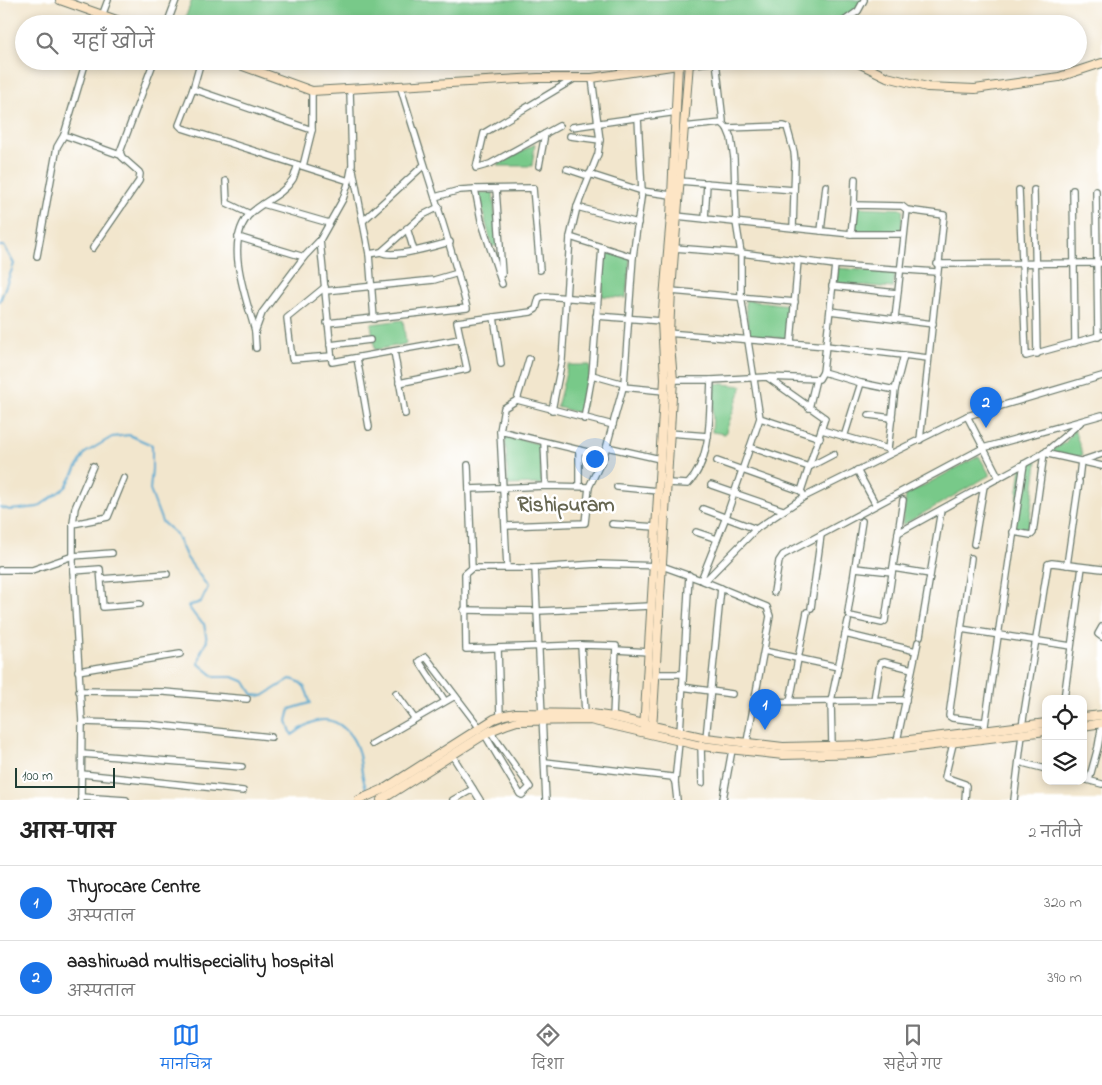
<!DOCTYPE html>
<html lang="hi">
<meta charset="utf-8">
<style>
body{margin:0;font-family:"Indie Flower","Playpen Sans Deva",sans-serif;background:#f2f2f2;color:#222}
.controls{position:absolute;right:15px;bottom:15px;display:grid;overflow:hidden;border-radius:10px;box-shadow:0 2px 8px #0003}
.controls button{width:45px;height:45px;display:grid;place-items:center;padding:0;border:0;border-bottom:1px solid #e0e0e0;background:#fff;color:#222;font:25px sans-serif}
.scale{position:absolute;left:15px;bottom:12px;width:100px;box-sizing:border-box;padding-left:5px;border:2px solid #1f3d34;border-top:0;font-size:14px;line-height:18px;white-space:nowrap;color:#1f3d34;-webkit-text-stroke:4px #fff;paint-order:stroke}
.you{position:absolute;left:594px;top:458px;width:18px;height:18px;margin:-12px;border:4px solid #fff;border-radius:50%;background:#1a73e8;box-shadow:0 0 0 8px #1a73e833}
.badge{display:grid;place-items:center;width:32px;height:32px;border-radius:50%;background:#1a73e8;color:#fff;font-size:16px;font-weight:700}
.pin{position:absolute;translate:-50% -41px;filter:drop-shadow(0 1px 2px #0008)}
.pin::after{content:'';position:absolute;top:26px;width:18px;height:15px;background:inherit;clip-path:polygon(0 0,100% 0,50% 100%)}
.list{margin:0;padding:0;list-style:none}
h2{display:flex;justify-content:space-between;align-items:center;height:65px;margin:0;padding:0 20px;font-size:21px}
h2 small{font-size:16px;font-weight:400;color:#767676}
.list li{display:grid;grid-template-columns:32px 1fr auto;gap:15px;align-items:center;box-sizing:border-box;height:75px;padding:0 20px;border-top:1px solid #e0e0e0}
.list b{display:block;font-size:19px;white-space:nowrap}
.list p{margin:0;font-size:16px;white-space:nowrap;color:#767676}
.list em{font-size:16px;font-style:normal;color:#767676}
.icon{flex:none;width:28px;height:28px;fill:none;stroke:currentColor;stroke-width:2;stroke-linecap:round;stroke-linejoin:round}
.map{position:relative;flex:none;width:1102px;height:800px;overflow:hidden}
.search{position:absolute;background:#fff;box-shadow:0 2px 8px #0003;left:15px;right:15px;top:15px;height:55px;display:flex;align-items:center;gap:12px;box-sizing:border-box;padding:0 18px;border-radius:28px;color:#767676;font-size:19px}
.sheet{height:215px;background:#fff}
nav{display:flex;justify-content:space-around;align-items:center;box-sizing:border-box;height:70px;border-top:1px solid #e0e0e0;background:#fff;font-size:14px;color:#767676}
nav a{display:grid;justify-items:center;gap:2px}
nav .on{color:#1a73e8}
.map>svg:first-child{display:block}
.green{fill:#78c989;stroke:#4c835e}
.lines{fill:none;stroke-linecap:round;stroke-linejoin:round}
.stream{stroke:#55a7d0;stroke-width:2}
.street-casing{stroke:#69786a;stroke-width:8}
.secondary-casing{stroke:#69786a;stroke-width:10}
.street{stroke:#fff;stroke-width:5.5}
.secondary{stroke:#fde5c5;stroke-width:8}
.labels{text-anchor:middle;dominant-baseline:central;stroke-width:5;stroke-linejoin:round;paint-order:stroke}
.neighbourhood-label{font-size:21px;font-weight:bold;fill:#666651;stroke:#fff}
</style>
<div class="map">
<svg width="1102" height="800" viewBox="0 0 1102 800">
<rect width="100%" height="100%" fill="#fff"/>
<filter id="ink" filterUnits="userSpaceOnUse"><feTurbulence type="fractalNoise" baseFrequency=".02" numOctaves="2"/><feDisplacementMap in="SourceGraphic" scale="10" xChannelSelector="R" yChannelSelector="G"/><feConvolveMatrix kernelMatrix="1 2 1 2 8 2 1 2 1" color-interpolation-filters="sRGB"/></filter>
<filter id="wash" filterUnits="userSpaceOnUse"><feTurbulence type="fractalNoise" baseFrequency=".0096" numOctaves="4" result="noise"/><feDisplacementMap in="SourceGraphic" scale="20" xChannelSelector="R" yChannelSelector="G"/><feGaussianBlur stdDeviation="1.12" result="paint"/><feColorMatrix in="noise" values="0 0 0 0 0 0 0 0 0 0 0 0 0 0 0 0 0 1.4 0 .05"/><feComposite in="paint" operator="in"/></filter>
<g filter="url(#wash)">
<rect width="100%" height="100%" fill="#f2e6cd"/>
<g class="green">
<polygon points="192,0 864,0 843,24 183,24"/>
<polygon points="284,61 433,61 313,69"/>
<polygon points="535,144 532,166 498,166 498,164"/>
<polygon points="493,192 498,246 492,246 478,193"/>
<polygon points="857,207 903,209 901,232 855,232"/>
<polygon points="605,252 630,258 626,298 602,296"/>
<polygon points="838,268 895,273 893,288 836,283"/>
<polygon points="745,300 790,305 788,339 749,335"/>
<polygon points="403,320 406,344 375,350 371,324"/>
<polygon points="568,365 590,365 590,372 582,414 557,407"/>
<polygon points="714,383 742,386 725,434 712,432"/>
<polygon points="1074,429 1083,455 1073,458 1048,452 1066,442"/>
<polygon points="505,435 539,444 542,484 508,485"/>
<polygon points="979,456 990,475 903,525 902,523 906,495"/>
<polygon points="1035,459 1037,463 1028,532 1013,529 1021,467"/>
</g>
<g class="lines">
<g class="stream">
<polyline points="0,246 4,246 14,264 0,301"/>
<path d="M 0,507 L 10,510 L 38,507 L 66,487 L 85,453 L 112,437 L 129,435 L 152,445 L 152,469 L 150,490 L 162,522 L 176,534 L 187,558 L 208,587 L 201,602 L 188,606 L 196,617 L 204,624 L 207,641 L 201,652 L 199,664 L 215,677 L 233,677 L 245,682 L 253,695 L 263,696 L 290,679 C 304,681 307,690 310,703 L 290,709 L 287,721 L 292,735 C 301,729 312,720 323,720 C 340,719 354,736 358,751 C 362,765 361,779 368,793"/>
</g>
</g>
</g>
<g filter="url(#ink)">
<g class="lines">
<g class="street-casing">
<g id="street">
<polyline points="99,24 108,0"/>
<polyline points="167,24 176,0"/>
<polyline points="840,24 858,11 864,0"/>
<polyline points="86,61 64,135 120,155"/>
<polyline points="193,89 201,61"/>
<polyline points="559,126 490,164 476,168 484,133 574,79"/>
<polyline points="572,127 677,112"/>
<polyline points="683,127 722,123 723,121 716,61"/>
<polyline points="727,128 784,126 787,127 794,152 795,162 793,228"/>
<polyline points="312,130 193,89 179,125 182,128 349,181"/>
<polyline points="570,136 600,140"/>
<polyline points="303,166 312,130 312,91"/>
<polyline points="539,166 545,134"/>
<polyline points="567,169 588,176"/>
<polyline points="353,170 369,254 374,319"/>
<polyline points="589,174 642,191 671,195"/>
<polyline points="226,181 227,203 250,214"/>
<polyline points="679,181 794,190"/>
<polyline points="475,189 481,220 502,284"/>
<polyline points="496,189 502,274"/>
<polyline points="1019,190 1026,356 1102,335"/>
<polyline points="1034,190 1037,354"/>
<polyline points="1073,190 1075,343"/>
<polyline points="1096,191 1098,337"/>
<polyline points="435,197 460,190 475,189 533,188 540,270"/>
<polyline points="263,204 329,223"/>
<polyline points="854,205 855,179"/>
<polyline points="577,207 638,223"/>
<polyline points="676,216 851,234 904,234"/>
<polyline points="705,219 707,183"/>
<polyline points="363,221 424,165"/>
<polyline points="407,228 414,251"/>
<polyline points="821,231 826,186"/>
<polyline points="851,234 854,205 902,206 907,210 944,215 920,440"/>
<polyline points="238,237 304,257"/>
<polyline points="570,237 633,257"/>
<polyline points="320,240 332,362 460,339"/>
<polyline points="93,248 139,181 140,174 139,172 122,157 120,152 154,61"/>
<polyline points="674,248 741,253 835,265 936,272"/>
<path d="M 381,252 C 393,259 435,246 450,242"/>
<polyline points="369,254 381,252 423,215 439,207"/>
<polyline points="37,256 57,147 64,135"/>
<polyline points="937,264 1102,263"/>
<polyline points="832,286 897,293"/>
<polyline points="325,287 287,318 292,359 332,356"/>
<polyline points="325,291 434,280 458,273"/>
<polyline points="671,291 795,302"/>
<polyline points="830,311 933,324"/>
<polyline points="596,316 662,321"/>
<polyline points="494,317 501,364"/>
<polyline points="895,319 907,210"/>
<path d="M 327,323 L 467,308 C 448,233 422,160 400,85"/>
<path d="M 255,331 C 247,299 222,240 251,213 C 264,201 283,195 293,179 C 295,175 296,169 298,165"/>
<polyline points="667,333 826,346 928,358"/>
<polyline points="791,342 798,260"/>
<polyline points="330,345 370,340"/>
<polyline points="256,348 255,332 262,313 304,257 320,240 343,199 349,181 352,165 350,90"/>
<polyline points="394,351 405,414"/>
<polyline points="357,358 369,427"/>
<polyline points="823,372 861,383 895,390 888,449"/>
<polyline points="592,375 624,384"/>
<polyline points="767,377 825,418 801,491"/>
<polyline points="670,380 711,380 767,377 819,379 823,372 835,265"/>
<polyline points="399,383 467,369 457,322 531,312 536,309 539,298 544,296 597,300"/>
<polyline points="623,387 664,391"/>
<polyline points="895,390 904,355"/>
<polyline points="517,400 613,425"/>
<polyline points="809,408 816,379"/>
<polyline points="552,410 562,360 570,237 577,207 598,154 600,140 592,78"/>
<polyline points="869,415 892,418"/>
<polyline points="967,416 999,478"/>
<polyline points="760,418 820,438"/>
<polyline points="584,419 592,375 602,247"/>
<polyline points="822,430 888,449 889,451"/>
<polyline points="500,431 604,456"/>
<polyline points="669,433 708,436"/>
<polyline points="844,437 861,383"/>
<polyline points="544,442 546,486"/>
<polyline points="607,447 660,459"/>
<polyline points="750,447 809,467 834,454"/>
<polyline points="579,450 579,486"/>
<polyline points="717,461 801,491 803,494"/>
<polyline points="468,465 472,568 465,574 466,649 581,645 616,646 613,717"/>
<polyline points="857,470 876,505"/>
<polyline points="1079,478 1081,461 1102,454"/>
<path d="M 667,483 L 688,484 C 713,458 709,414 711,380"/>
<polyline points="711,485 783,510"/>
<polyline points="617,487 658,491"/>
<polyline points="469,489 546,486 589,487"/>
<polyline points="703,509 756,529"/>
<polyline points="862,521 848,612 850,616 882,623 885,621 903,500"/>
<polyline points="73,524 108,517 124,478"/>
<polyline points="612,524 656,527"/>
<polyline points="506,526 585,523 589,487 604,456 624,384 633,257 642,191 638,118"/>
<polyline points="696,532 717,539"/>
<polyline points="1013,532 1031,535 1033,533 1044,453 1102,466"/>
<polyline points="898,533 1044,453 1080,423"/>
<polyline points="974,544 984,486"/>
<polyline points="1011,550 1024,464"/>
<polyline points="971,558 949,716 952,718 985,722"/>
<polyline points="1067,565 1079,482"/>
<polyline points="507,567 500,431 504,408 517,400 529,359"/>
<polyline points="472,568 535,568 597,564 662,566 701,580 767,607 770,616 746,747"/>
<polyline points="535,568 546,800"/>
<polyline points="855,568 892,572"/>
<polyline points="893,568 930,574"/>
<polyline points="0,570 32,570 73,556 112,553"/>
<polyline points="73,571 100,569 103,607 140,604"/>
<polyline points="101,579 167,574"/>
<polyline points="701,580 726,517 760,418 741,296 741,253 736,222 734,158 731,138 727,128 722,123"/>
<polyline points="705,581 756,529 804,497 967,416 1102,376"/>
<polyline points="774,592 779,561 783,555 983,448 1102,415"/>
<polyline points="811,608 821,535"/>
<polyline points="464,610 538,611 651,606"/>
<polyline points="1102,627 1098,634 1102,637"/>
<polyline points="961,629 1071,646"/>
<polyline points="845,634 916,651"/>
<polyline points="920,636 941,510"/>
<polyline points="581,645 585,713"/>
<polyline points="498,648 500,716"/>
<polyline points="616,650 649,652"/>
<polyline points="764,651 838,667"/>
<polyline points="78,671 180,654"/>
<polyline points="655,674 682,674"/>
<polyline points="682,687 732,694"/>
<polyline points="79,691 164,692 247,699"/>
<polyline points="396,693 415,719"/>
<polyline points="1064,699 1082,567"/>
<polyline points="874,700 880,663 884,662 912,669"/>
<polyline points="445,701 419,661 426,657 479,727"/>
<polyline points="790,701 807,612"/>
<polyline points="755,702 906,700"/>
<polyline points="82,722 147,724 271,737"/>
<polyline points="1022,726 1048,564 1052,563 1102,569"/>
<polyline points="984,732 1010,554"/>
<polyline points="680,733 689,575"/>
<polyline points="485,735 520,794 522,795 530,787 490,731"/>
<polyline points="706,738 721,588"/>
<polyline points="897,741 918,642"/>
<polyline points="372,744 455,696"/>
<polyline points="953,744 945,777 965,784 966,786 965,800"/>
<polyline points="701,746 702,783"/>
<polyline points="832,746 831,701 848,621"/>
<polyline points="82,754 242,767"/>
<polyline points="452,755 480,800"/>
<polyline points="545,762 672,777 675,782 677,800"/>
<polyline points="1019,762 1046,769"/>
<polyline points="82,774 243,791"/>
<polyline points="1083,779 1102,784"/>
<polyline points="1089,780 1098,747 1102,724"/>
<polyline points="675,782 679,742"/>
<polyline points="81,797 126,800"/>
<polyline points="723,799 732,750"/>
<polyline points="81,800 82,722 73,571 73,524 75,508 93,466"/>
<polyline points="453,800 473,789"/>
<polyline points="1014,800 1022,735"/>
</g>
</g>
<g class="secondary-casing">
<g id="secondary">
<polyline points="60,0 128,24"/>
<polyline points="229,61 312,91 538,78 592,78 678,65 711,61"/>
<polyline points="854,61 887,77 927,87 975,89 1059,77 1102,63"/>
<polyline points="1083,717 1102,715"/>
<polyline points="1083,726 1102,723"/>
<polyline points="644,729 665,379 662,321 671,217 678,65"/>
<polyline points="652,730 673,380 669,333 671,291 689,63"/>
<polyline points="359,800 384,789 494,719 505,715 516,713 592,714 613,717 706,738 783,747 869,745 1046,723"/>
<polyline points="381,800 490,731 505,725 517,721 590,720 701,746 783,755 869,753 1046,731"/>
</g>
</g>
<use href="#street" class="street"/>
<use href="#secondary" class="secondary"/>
</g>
</g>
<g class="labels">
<g class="neighbourhood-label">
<text x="566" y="506">Rishipuram</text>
</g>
</g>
</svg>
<div class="controls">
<button><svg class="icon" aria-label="locate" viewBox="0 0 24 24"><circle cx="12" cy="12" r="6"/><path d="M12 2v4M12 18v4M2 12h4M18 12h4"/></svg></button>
<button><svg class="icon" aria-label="layers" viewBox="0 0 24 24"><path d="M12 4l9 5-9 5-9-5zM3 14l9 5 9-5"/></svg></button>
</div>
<div class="scale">100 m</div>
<div class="you"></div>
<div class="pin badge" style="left:765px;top:730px">1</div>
<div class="pin badge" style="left:986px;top:428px">2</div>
<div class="search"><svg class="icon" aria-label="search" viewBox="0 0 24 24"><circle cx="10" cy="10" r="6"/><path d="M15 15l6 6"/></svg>यहाँ खोजें</div>
</div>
<section class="sheet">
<h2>आस-पास<small>2 नतीजे</small></h2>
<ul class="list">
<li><span class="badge">1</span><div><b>Thyrocare Centre</b><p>अस्पताल</p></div><em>320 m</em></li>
<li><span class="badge">2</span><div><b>aashirwad multispeciality hospital</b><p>अस्पताल</p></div><em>390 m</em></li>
</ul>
</section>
<nav>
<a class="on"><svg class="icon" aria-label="map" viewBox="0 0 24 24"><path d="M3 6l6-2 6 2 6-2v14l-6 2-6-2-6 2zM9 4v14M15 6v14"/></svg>मानचित्र</a>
<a><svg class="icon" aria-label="directions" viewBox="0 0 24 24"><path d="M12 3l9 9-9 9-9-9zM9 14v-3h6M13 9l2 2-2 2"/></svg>दिशा</a>
<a><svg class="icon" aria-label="saved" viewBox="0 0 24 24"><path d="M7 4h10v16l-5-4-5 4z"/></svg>सहेजे गए</a>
</nav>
